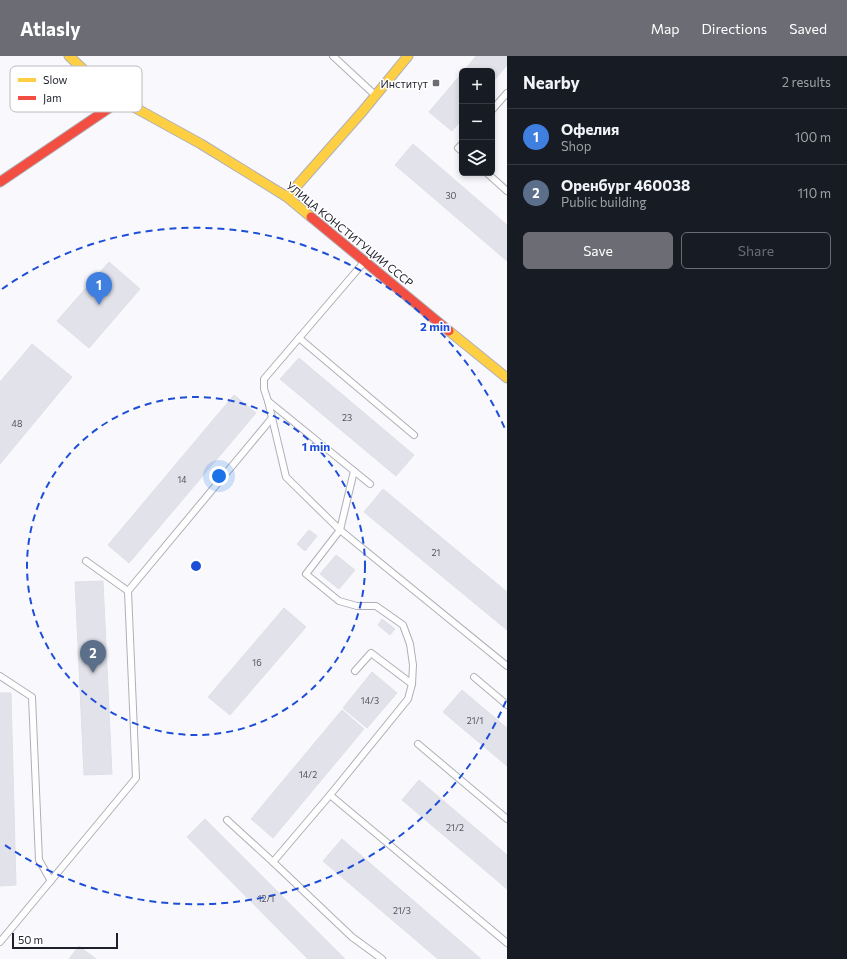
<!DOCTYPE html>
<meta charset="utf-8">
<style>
body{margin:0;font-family:Commissioner,sans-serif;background:#20242c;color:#f1f3f6}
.controls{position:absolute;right:12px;top:12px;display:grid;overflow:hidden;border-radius:6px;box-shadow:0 2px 6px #0003}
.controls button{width:36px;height:36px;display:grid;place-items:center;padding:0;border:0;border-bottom:1px solid #363941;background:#171b24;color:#f1f3f6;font:20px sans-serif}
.scale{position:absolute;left:12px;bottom:10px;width:106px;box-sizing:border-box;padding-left:4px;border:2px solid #1e202b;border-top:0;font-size:11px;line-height:14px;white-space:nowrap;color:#1e202b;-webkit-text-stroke:3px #fff;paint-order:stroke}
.you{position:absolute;left:219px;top:420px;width:14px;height:14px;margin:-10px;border:3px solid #fff;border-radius:50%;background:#1a73e8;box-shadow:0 0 0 6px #1a73e833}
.badge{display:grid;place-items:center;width:26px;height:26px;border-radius:50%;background:#6b6c74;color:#fff;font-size:13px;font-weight:700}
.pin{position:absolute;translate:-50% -33px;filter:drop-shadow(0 1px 2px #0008)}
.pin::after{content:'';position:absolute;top:21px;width:14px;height:12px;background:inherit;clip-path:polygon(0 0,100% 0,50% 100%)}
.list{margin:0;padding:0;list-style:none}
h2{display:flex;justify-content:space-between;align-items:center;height:52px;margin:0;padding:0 16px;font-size:17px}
h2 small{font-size:13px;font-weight:400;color:#9ea1a6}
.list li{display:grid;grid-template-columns:26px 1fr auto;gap:12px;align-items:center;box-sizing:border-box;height:56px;padding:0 16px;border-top:1px solid #363941}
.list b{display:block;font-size:15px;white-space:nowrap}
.list p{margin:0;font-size:13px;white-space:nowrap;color:#9ea1a6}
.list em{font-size:13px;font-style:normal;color:#9ea1a6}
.actions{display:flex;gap:8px;padding:12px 16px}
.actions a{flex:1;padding:9px 0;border:1px solid #6b6c74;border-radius:6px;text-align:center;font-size:14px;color:#6b6c74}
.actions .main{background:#6b6c74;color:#fff}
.icon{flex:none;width:22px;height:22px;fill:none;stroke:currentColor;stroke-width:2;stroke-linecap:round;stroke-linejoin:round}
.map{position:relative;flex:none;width:507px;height:903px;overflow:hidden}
header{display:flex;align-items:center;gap:24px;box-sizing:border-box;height:56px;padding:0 20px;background:#6b6c74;color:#fff}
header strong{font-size:19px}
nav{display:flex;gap:22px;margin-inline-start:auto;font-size:14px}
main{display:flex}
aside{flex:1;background:#171b24}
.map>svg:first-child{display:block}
.building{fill:#e1e2ea;stroke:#dfe0e7}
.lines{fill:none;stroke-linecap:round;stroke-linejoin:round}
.lane-casing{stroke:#afb0b7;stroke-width:8}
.slow-casing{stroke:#afb0b7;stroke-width:11}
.jam-casing{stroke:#afb0b7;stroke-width:11}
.lane{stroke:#fefeff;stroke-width:6}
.slow{stroke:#ffcf43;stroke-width:9}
.jam{stroke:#f24e42;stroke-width:9}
.ring{fill:none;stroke:#1d4ed8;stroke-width:2;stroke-dasharray:7 5}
.poi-dot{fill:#6b6c74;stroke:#fff;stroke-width:1.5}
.labels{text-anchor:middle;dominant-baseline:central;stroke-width:3;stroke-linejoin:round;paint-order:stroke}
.number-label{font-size:9px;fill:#52545e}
.poi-label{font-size:11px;fill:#1e202b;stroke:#fff;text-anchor:end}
.street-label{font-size:11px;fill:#1e202b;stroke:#fff}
.key{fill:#fff;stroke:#bcbcbf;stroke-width:1}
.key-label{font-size:11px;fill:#1e202b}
.centre{fill:#1d4ed8;stroke:#fff;stroke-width:2}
.ring-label{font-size:12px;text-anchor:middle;font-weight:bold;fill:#1d4ed8;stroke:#fff;stroke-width:3;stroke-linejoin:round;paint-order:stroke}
</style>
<header>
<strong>Atlasly</strong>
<nav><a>Map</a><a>Directions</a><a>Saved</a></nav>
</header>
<main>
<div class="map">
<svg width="507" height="903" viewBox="0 0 507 903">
<rect width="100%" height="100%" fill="#f9f9fd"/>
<g class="building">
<polygon points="476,0 507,0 507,9 492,27 492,15 464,15"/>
<polygon points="462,17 462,63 452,75 429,56"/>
<polygon points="413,88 507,169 507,205 395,109"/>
<polygon points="109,206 140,233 89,292 57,265"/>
<polygon points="32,288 72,321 0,408 0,326"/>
<polygon points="299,302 414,399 396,420 280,323"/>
<polygon points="234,339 256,357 129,507 108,489"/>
<polygon points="383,433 507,536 507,574 364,456"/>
<polygon points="309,474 317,480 305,495 297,488"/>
<polygon points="336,499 355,514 339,533 320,518"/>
<polygon points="103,525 112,718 84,719 75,526"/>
<polygon points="284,552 306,571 230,659 208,641"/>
<polygon points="382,563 395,573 390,579 378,569"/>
<polygon points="372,616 397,637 367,672 343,652"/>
<polygon points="462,634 507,672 507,710 443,656"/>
<polygon points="0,637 11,637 16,829 0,830"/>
<polygon points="342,654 364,673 273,782 251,763"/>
<polygon points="419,724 507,799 507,833 402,744"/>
<polygon points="205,763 345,903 308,903 187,781"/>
<polygon points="342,783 481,903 438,903 323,805"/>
<polygon points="79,890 96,903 69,903"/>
</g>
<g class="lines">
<g class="lane-casing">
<g id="lane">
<polyline points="333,0 375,39"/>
<polyline points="492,54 507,37"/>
<polyline points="462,88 458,92 462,95"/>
<polyline points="487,117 507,135"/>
<polyline points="365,205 264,323 264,333 268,345 354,415 340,474 306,518 339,545 357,550 376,550 403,569 410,588 413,609 412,628 408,643 330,739 273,806 352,881 382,903"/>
<polyline points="299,282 414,379"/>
<polyline points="268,345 286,421 340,474 507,610"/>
<polyline points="354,415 370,428"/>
<polyline points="86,505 128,535"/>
<polyline points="355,615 371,597 412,628"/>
<polyline points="0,620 32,641 39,804 51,825"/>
<polyline points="474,621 507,649"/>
<polyline points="418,688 507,763"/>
<polyline points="330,739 507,887"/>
<polyline points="227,764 273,806"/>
<polyline points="0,886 136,722 128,535 272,362"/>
</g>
</g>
<g class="slow-casing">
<g id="slow">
<polyline points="69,0 85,15 121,44 201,88 287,141 311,161"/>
<polyline points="287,141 362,56 408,0"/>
<polyline points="449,275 507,322"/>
</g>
</g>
<g class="jam-casing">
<g id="jam">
<polyline points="0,126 121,44"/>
<polyline points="311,161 449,275"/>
</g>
</g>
<use href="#lane" class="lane"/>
<use href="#slow" class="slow"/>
<use href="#jam" class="jam"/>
</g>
<g class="ring">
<circle cx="196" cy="510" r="169"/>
<path d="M506 645A338 338 0 0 1 2 787M2 233A338 338 0 0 1 506 375"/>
</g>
<rect class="poi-dot" x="432" y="23" width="8" height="8" rx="2"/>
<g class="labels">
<g class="number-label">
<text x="451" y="139">30</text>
<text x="347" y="361">23</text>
<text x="17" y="367">48</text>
<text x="182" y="423">14</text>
<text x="436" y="496">21</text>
<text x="257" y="606">16</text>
<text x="370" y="644">14/3</text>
<text x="475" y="664">21/1</text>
<text x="308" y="718">14/2</text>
<text x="455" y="771">21/2</text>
<text x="266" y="842">12/1</text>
<text x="402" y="854">21/3</text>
</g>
<g class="poi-label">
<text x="428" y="27">Институт</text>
</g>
<g class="street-label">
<text transform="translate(350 178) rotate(39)">УЛИЦА КОНСТИТУЦИИ СССР</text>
</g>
</g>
<rect x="10" y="10" width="132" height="46" rx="6" class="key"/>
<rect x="18" y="22" width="18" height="4" fill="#ffcf43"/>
<rect x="18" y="40" width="18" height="4" fill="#f24e42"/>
<g class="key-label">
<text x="43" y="28">Slow</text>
<text x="43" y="46">Jam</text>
</g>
<circle cx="196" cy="510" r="6" class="centre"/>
<g class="ring-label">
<text x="435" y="275">2 min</text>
<text x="316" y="395">1 min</text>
</g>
</svg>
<div class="controls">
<button>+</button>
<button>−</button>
<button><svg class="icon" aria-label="layers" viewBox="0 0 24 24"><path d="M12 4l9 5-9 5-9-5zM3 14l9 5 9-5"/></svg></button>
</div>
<div class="scale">50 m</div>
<div class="you"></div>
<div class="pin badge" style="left:99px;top:249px;background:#3f7fe0">1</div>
<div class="pin badge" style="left:93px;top:617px;background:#5c6f8a">2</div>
</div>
<aside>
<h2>Nearby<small>2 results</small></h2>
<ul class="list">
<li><span class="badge" style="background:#3f7fe0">1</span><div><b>Офелия</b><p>Shop</p></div><em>100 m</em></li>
<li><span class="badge" style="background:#5c6f8a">2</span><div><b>Оренбург 460038</b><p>Public building</p></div><em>110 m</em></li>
</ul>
<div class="actions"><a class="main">Save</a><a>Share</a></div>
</aside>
</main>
